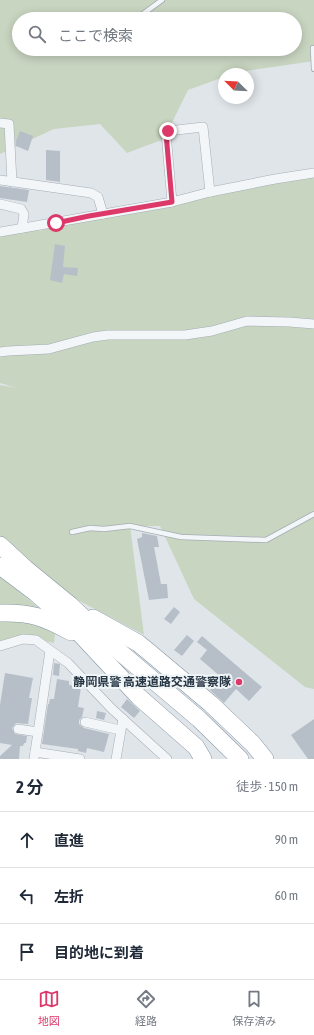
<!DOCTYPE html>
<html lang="ja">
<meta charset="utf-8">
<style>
body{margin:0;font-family:"Asap Condensed","Noto Sans JP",sans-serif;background:#f2f2f3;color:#1f2937}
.compass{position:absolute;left:218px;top:68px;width:36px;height:36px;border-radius:50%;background:#fff;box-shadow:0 2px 10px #0003;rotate:294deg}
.stop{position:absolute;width:12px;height:12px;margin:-9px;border:3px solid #dc386a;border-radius:50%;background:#fff}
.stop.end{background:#dc386a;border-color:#fff;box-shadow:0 1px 4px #0008}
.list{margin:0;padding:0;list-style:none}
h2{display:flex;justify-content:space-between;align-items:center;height:52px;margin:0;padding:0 16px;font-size:17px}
h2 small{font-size:13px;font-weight:400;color:#747a83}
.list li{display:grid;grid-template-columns:26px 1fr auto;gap:12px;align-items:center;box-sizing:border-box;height:56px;padding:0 16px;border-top:1px solid #e0e1e3}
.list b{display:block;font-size:15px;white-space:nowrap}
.list em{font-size:13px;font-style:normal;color:#747a83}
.icon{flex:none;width:22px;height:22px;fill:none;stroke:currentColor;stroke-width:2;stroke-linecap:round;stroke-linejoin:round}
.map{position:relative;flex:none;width:314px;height:759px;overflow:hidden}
.search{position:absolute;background:#fff;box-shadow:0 2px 10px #0003;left:12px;right:12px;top:12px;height:44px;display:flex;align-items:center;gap:10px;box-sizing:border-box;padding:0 14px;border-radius:22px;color:#747a83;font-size:15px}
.sheet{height:220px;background:#fff}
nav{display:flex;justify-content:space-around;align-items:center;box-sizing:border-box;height:56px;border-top:1px solid #e0e1e3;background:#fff;font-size:11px;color:#747a83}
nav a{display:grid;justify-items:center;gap:2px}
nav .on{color:#dc386a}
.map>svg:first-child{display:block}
.green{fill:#c8d5c0;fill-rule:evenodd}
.building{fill:#b6bfc8}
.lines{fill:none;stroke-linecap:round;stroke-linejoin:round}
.service-casing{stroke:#a4adb5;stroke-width:6}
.minor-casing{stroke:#a4adb5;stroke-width:10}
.motorway-casing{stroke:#8595a3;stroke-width:18}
.service{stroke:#f3f6f8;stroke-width:4.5}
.minor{stroke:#f3f6f8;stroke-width:9}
.motorway{stroke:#fff;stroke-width:17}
.route{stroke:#dc386a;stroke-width:5}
.poi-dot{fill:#dc386a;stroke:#eff4f7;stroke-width:1.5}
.labels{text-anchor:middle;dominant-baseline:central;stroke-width:4;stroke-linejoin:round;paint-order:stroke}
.poi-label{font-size:12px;font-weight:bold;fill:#263543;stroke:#eff4f7;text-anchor:end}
</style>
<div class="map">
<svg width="314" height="759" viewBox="0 0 314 759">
<rect width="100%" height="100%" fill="#e0e5ea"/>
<g class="green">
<path d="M 0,0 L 314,0 L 314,61 L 239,72 L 233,74 L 224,74 L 224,77 L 188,90 L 164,139 L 127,153 L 100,124 L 54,129 L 0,154 ZM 19,19 L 295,19 L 295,49 L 19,49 Z"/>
<polygon points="314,175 314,689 305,687 194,599 160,526 130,526 144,635 38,579 0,542 0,385 16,388 0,383 0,233 38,226 39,231 87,217"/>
<polygon points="0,576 13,586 41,610 0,606"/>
<path d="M 0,618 L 41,624 L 55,634 L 54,643 C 32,637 22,635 0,641 Z"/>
</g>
<g class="building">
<polygon points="20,131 33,136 28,151 16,146 16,141"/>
<polygon points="46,150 60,151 60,182 46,180"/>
<polygon points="0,186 29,190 27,202 0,198"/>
<polygon points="55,244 65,246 63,267 78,268 77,276 64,274 62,283 50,280"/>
<polygon points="142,533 157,536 159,547 154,547 161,584 167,584 168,598 149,600 137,539 142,537"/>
<polygon points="174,607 180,612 171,624 164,619"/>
<polygon points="187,635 194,641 182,656 174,650"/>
<polygon points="202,636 262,687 249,701 236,689 224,703 210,690 221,677 200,659 207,650 197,642"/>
<polygon points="54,663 60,664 59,676 53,675"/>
<polygon points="5,673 33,678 29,698 32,698 28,724 16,723 12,728 15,734 27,736 26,743 24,743 23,746 20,746 19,759 0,759 0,756 12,745 0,743 0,705"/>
<polygon points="57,679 69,681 69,685 81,687 78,707 84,708 82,717 79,720 79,724 84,728 109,734 104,752 87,748 86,753 78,751 78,749 42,744 48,704 49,704 50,699 54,699"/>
<polygon points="127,699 140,711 134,718 121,707"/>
<polygon points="97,711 106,713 104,720 96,718"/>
<polygon points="314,719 314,759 308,759 291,735"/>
</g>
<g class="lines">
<g class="service-casing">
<g id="service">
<polyline points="136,19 162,0"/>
<polyline points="313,48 314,69"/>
<polyline points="72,532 90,528 104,529 130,526 181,537 266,540 314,514"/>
</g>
</g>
<g class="minor-casing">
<g id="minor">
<polyline points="0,123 9,124 12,182"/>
<polyline points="0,180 91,193 98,197 103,214"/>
<polyline points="172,202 166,133 168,131 203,127 210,192"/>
<polyline points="0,204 21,209 24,214 22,228"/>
<polyline points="0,232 172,202 210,192 275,179 314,173"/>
<polyline points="0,352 8,351 49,349 93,337 108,335 185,335 212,331 247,321 289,322 314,324"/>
<polyline points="0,646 23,639 36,640 68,663 112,709 167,759"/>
<polyline points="85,722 120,730"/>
<polyline points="18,729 38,732"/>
<polyline points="35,752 80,759"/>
<polyline points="34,759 50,651"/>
<polyline points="116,759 123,719"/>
</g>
</g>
<g class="motorway-casing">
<g id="motorway">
<polyline points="0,545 26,569 70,605 114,647 199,719 240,759"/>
<polyline points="0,566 36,593 69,622 139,697 196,747 203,759"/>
<path d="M 0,613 C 30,612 44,617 71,632"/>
<polyline points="93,618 138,643 149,652 211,704 253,744 265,759"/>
</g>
</g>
<use href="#service" class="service"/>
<use href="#minor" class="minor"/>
<use href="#motorway" class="motorway"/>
</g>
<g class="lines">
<polyline class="route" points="56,223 89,216 172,202 166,133 168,131"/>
</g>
<circle class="poi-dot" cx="239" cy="682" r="4"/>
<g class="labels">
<g class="poi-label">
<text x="231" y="682">静岡県警 高速道路交通警察隊</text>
</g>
</g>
</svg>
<svg class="compass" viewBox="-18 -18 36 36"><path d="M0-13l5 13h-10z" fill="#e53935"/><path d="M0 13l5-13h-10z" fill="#747a83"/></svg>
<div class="stop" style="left:56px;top:223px"></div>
<div class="stop end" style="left:168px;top:131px"></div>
<div class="search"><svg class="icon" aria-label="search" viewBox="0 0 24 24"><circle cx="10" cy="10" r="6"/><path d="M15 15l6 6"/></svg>ここで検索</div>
</div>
<section class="sheet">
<h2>2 分<small>徒歩 · 150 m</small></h2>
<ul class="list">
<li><svg class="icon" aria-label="ahead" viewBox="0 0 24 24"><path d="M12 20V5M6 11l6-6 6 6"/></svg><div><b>直進</b></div><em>90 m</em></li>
<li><svg class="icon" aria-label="left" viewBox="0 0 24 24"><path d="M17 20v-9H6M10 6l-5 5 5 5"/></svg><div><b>左折</b></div><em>60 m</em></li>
<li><svg class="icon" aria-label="arrive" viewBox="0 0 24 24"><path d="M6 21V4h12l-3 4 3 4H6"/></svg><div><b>目的地に到着</b></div></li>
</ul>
</section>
<nav>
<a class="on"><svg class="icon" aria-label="map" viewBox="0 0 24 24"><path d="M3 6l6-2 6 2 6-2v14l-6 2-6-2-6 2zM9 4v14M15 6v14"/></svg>地図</a>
<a><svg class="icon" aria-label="directions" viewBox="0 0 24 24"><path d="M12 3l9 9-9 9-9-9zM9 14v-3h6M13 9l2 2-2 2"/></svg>経路</a>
<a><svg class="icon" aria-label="saved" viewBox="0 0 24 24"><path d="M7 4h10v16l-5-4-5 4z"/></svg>保存済み</a>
</nav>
